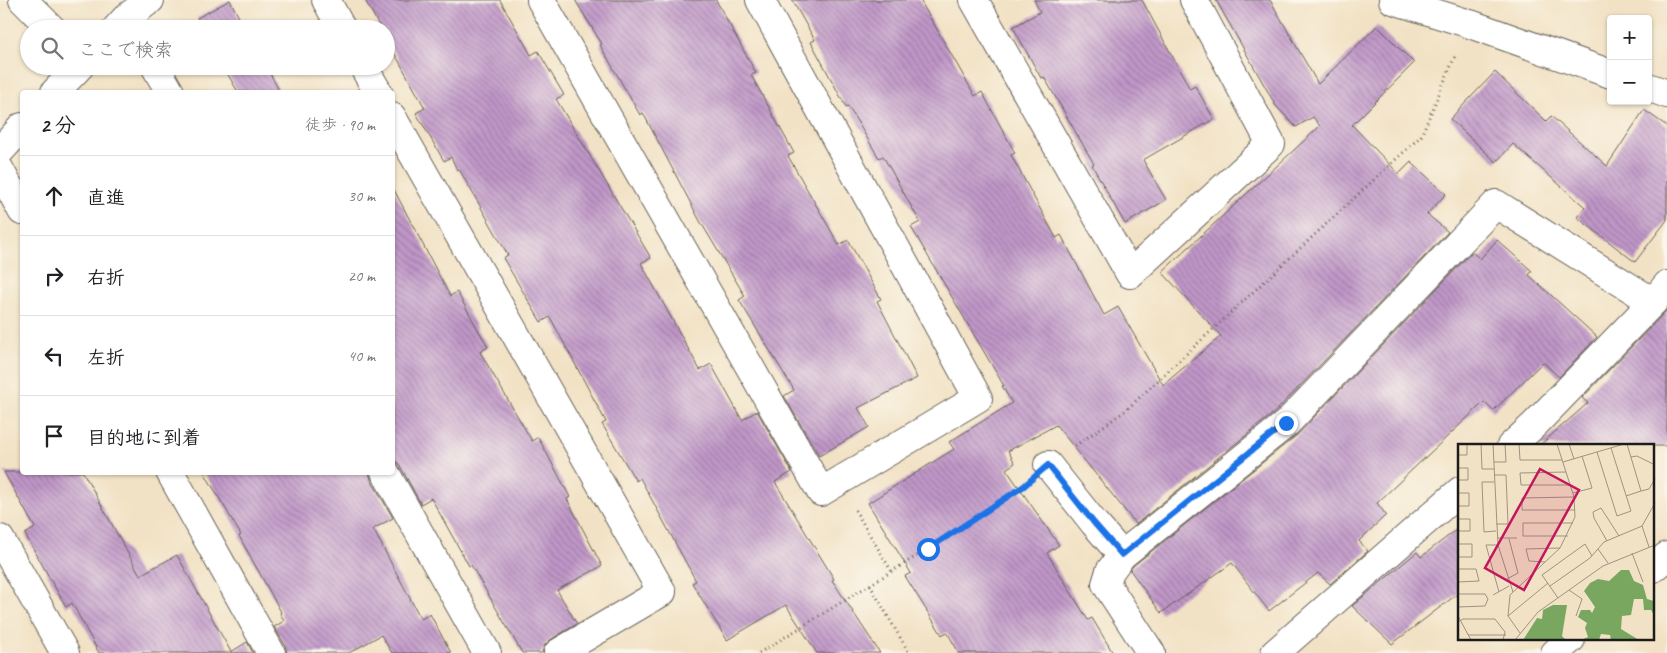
<!DOCTYPE html>
<html lang="ja">
<meta charset="utf-8">
<style>
body{margin:0;font-family:Caveat,"Klee One",sans-serif;background:#f2f2f2;color:#202124}
.controls{position:absolute;right:15px;top:15px;display:grid;overflow:hidden;border-radius:5px;box-shadow:0 1px 4px #0004}
.controls button{width:45px;height:45px;display:grid;place-items:center;padding:0;border:0;border-bottom:1px solid #e0e0e0;background:#fff;color:#202124;font:25px sans-serif}
.stop{position:absolute;width:15px;height:15px;margin:-11px;border:4px solid #1a73e8;border-radius:50%;background:#fff}
.stop.end{background:#1a73e8;border-color:#fff;box-shadow:0 1px 5px #0008}
.list{margin:0;padding:0;list-style:none}
h2{display:flex;justify-content:space-between;align-items:center;height:65px;margin:0;padding:0 20px;font-size:21px}
h2 small{font-size:16px;font-weight:400;color:#757577}
.list li{display:grid;grid-template-columns:32px 1fr auto;gap:15px;align-items:center;box-sizing:border-box;height:80px;padding:0 20px;border-top:1px solid #e0e0e0}
.list b{display:block;font-size:19px;white-space:nowrap}
.list em{font-size:16px;font-style:normal;color:#757577}
.icon{flex:none;width:28px;height:28px;fill:none;stroke:currentColor;stroke-width:2;stroke-linecap:round;stroke-linejoin:round}
.map{position:relative;flex:none;width:1667px;height:653px;overflow:hidden}
.search{position:absolute;background:#fff;box-shadow:0 1px 4px #0004;left:20px;top:20px;width:375px;height:55px;display:flex;align-items:center;gap:12px;box-sizing:border-box;padding:0 18px;border-radius:28px;color:#757577;font-size:19px}
.panel{position:absolute;background:#fff;box-shadow:0 1px 4px #0004;left:20px;top:90px;width:375px;height:385px;border-radius:5px}
.map>svg:first-child{display:block}
.building{fill:url(#building-back-hatch)}
.lines{fill:none;stroke-linecap:round;stroke-linejoin:round}
.street-casing{stroke:#676157;stroke-width:30}
.path{stroke:#676157;stroke-width:3;stroke-dasharray:1 4;stroke-linecap:butt}
.street{stroke:#fff;stroke-width:28}
.route{stroke:#1a73e8;stroke-width:6}
.inset-road{fill:none;stroke:#9c9381;stroke-width:1}
.view{fill:#c2185b;fill-opacity:0.15;stroke:#c2185b;stroke-width:2.5}
.inset-edge{fill:none;stroke:#1c1c1c;stroke-width:2.5}
</style>
<div class="map">
<svg width="1667" height="653" viewBox="0 0 1667 653">
<defs>
<pattern id="building-back-hatch" width="6" height="6" patternUnits="userSpaceOnUse" patternTransform="scale(1.25)"><rect width="6" height="6" fill="#c097c8"/><path d="M-1 5l2 2M0 0l6 6M5-1l2 2" fill="none" stroke="#9b7aa2"/></pattern>
</defs>
<rect width="100%" height="100%" fill="#fbf7ec"/>
<filter id="ink" filterUnits="userSpaceOnUse"><feTurbulence type="fractalNoise" baseFrequency=".02" numOctaves="2"/><feDisplacementMap in="SourceGraphic" scale="10" xChannelSelector="R" yChannelSelector="G"/><feConvolveMatrix kernelMatrix="1 2 1 2 8 2 1 2 1" color-interpolation-filters="sRGB"/></filter>
<filter id="wash" filterUnits="userSpaceOnUse"><feTurbulence type="fractalNoise" baseFrequency=".0096" numOctaves="4" result="noise"/><feDisplacementMap in="SourceGraphic" scale="20" xChannelSelector="R" yChannelSelector="G"/><feGaussianBlur stdDeviation="1.12" result="paint"/><feColorMatrix in="noise" values="0 0 0 0 0 0 0 0 0 0 0 0 0 0 0 0 0 1.4 0 .05"/><feComposite in="paint" operator="in"/></filter>
<g filter="url(#wash)">
<rect width="100%" height="100%" fill="#f2e2c5"/>
<g id="blocks">
<g class="building">
<polygon points="230,0 245,29 203,29 197,18"/>
<polygon points="365,0 500,0 531,55 538,51 564,95 556,99 651,258 641,263 700,370 711,364 742,420 757,411 792,472 775,482 834,579 832,580 880,653 817,653 786,605 727,640 692,583 696,581 640,478 636,481 602,424 606,422 550,317 541,322 503,258 508,255 459,169 457,170 451,157 444,161 416,113 425,108 386,38 386,29 381,29"/>
<polygon points="575,0 716,0 756,73 751,75 794,153 788,156 839,245 848,240 881,299 877,301 917,378 858,408 869,427 819,456 784,396 794,390 739,300 745,296 700,221 643,113 640,115 600,45 602,44"/>
<polygon points="792,0 920,0 975,96 982,92 1015,153 1011,155 1056,238 1061,235 1104,315 1118,307 1163,385 1221,336 1162,272 1320,126 1313,117 1296,127 1276,106 1216,0 1270,0 1318,84 1377,26 1414,63 1352,125 1399,174 1411,162 1446,194 1427,214 1448,232 1276,411 1136,524 1056,425 1008,451 1015,463 1006,469 1059,545 1047,553 1088,620 1092,618 1113,653 959,653 947,632 942,635 905,576 911,573 868,503 954,449 949,442 1012,403 1002,386 1004,386 911,227 920,222 883,156 879,158 848,106 846,107 811,42 815,40"/>
<polygon points="1034,0 1142,0 1190,89 1195,86 1214,119 1143,160 1166,200 1125,224 1092,165 1094,164 1044,77 1041,78 1013,27 1040,12"/>
<polygon points="223,66 266,66 280,92 238,92"/>
<polygon points="1495,72 1546,121 1551,116 1607,166 1644,110 1667,126 1667,220 1635,262 1577,217 1585,207 1513,144 1496,162 1450,119"/>
<polygon points="392,186 450,296 457,292 488,347 480,352 532,441 538,437 570,497 567,499 602,566 557,590 577,624 550,640 544,646 542,653 522,653 471,565 469,566 431,498 421,504 399,464 392,458"/>
<polygon points="1497,240 1532,271 1529,275 1597,337 1559,377 1543,362 1493,411 1484,402 1377,503 1386,515 1359,541 1368,551 1330,584 1318,573 1269,611 1232,563 1161,613 1130,570 1133,566 1297,435 1472,252 1480,259"/>
<polygon points="1667,310 1667,446 1539,446 1588,403 1582,398"/>
<polygon points="4,472 83,472 140,575 177,555 231,652 247,642 253,653 99,653 72,603 66,607 25,534 35,528"/>
<polygon points="204,472 369,472 371,480 393,518 373,529 421,619 430,614 451,653 392,653 381,635 349,653 287,653 285,645 274,627 284,621 280,613 281,612 239,536 241,535"/>
<polygon points="1460,527 1460,592 1392,644 1352,606 1417,552 1421,557"/>
</g>
</g>
</g>
<g filter="url(#ink)">
<use href="#blocks" fill-opacity="0" stroke="#676157" stroke-width="1"/>
<g class="lines">
<g class="street-casing">
<g id="street">
<polyline points="23,0 52,29"/>
<polyline points="326,0 342,29"/>
<polyline points="541,0 821,492 978,398 760,0"/>
<polyline points="974,0 1130,274 1271,144 1194,0"/>
<polyline points="1393,0 1470,24 1611,74"/>
<polyline points="116,29 127,17 150,0"/>
<polyline points="155,66 170,92"/>
<polyline points="363,66 378,92"/>
<polyline points="1648,87 1667,94"/>
<polyline points="55,92 80,66"/>
<polyline points="392,117 662,592 558,653"/>
<polyline points="0,151 22,127"/>
<polyline points="0,170 22,211"/>
<polyline points="1511,446 1535,424 1653,302 1667,285"/>
<polyline points="1048,465 1094,523 1122,555"/>
<polyline points="170,472 271,653"/>
<polyline points="385,472 487,653"/>
<polyline points="0,539 65,653"/>
<polyline points="1653,568 1667,556"/>
<polyline points="1151,653 1106,584 1110,571 1122,555 1287,423 1496,204 1653,302"/>
<polyline points="1275,653 1460,491"/>
<polyline points="1555,653 1571,639"/>
</g>
</g>
<g class="path">
<polyline points="1075,446 1125,411 1421,136 1456,54"/>
<polyline points="855,510 892,572"/>
<polyline points="870,585 909,653"/>
<polyline points="759,653 928,549 1024,487"/>
</g>
<use href="#street" class="street"/>
</g>
</g>
<g class="lines" filter="url(#ink)">
<polyline class="route" points="928,549 1024,486 1048,465 1094,523 1122,555 1286,423"/>
</g>
<g transform="translate(1458 444)">
<rect width="196" height="196" fill="#f2e2c5"/>
<path d="M 163,126 L 171,126 L 176,137 L 185,141 L 189,155 L 196,157 L 196,171 L 193,166 L 186,166 L 185,155 L 176,155 L 173,171 L 164,172 L 163,185 L 181,196 L 153,196 L 152,191 L 143,190 L 141,196 L 123,196 L 130,193 L 127,184 L 129,179 L 120,173 L 123,166 L 132,166 L 134,169 L 137,163 L 126,147 L 132,139 L 140,135 L 151,137 ZM 95,161 L 109,161 L 104,192 L 108,196 L 65,196 L 79,174 L 84,175 L 85,166 Z" fill="#7aa760"/>
<path class="inset-road" d="M 23,0 L 24,25 L 36,25M 35,0 L 40,101 L 55,148M 61,0 L 62,16 L 104,16M 111,0 L 116,15M 139,8 L 159,72 L 173,67 L 153,4M 0,11 L 9,11 L 9,0M 173,13 L 179,12 L 197,21M 36,18 L 48,18 L 47,0M 105,18 L 166,0M 0,24 L 10,24 L 10,36 L 0,36M 108,28 L 62,29 L 63,41 L 112,41M 36,31 L 48,31 L 50,80 L 38,80M 36,38 L 24,38 L 26,88 L 38,87M 183,47 L 191,45 L 197,35M 0,49 L 11,49 L 11,62 L 0,62M 115,49 L 134,44 L 124,12M 168,52 L 183,47 L 169,0M 116,53 L 64,54 L 64,66 L 117,66M 0,75 L 12,75 L 12,87 L 0,87M 110,92 L 65,92 L 65,79 L 115,79M 39,94 L 59,94M 149,97 L 136,74 L 135,68 L 143,64 L 161,92M 0,100 L 14,100 L 14,113 L 0,113M 40,101 L 28,101 L 41,148M 191,103 L 184,82 L 197,59M 140,105 L 150,119M 174,109 L 185,138M 87,118 L 71,117 L 68,105 L 102,104M 0,125 L 18,125 L 21,137 L 0,138M 49,135 L 60,129 L 51,95M 92,142 L 132,114 L 146,98 L 184,82M 111,146 L 124,155 L 118,172M 0,150 L 27,150 L 30,155 L 27,162 L 0,163M 35,151 L 51,142M 100,154 L 84,131 L 127,100 L 134,112M 0,172 L 13,196M 50,172 L 90,139M 0,178 L 5,175 L 37,175 L 47,188 L 45,196M 62,189 L 50,172 L 52,151 L 102,104 L 117,73 L 116,53 L 99,0M 10,191 L 48,191M 57,196 L 80,168 L 145,122 L 197,101"/>
<path class="view" d="M 82,25 L 121,46 L 66,146 L 27,124 Z"/>
<rect width="196" height="196" class="inset-edge"/>
</g>
</svg>
<div class="controls">
<button>+</button>
<button>−</button>
</div>
<div class="stop" style="left:928px;top:549px"></div>
<div class="stop end" style="left:1286px;top:423px"></div>
<div class="search"><svg class="icon" aria-label="search" viewBox="0 0 24 24"><circle cx="10" cy="10" r="6"/><path d="M15 15l6 6"/></svg>ここで検索</div>
<section class="panel">
<h2>2 分<small>徒歩 · 90 m</small></h2>
<ul class="list">
<li><svg class="icon" aria-label="ahead" viewBox="0 0 24 24"><path d="M12 20V5M6 11l6-6 6 6"/></svg><div><b>直進</b></div><em>30 m</em></li>
<li><svg class="icon" aria-label="right" viewBox="0 0 24 24"><path d="M7 20v-9h11M14 6l5 5-5 5"/></svg><div><b>右折</b></div><em>20 m</em></li>
<li><svg class="icon" aria-label="left" viewBox="0 0 24 24"><path d="M17 20v-9H6M10 6l-5 5 5 5"/></svg><div><b>左折</b></div><em>40 m</em></li>
<li><svg class="icon" aria-label="arrive" viewBox="0 0 24 24"><path d="M6 21V4h12l-3 4 3 4H6"/></svg><div><b>目的地に到着</b></div></li>
</ul>
</section>
</div>
